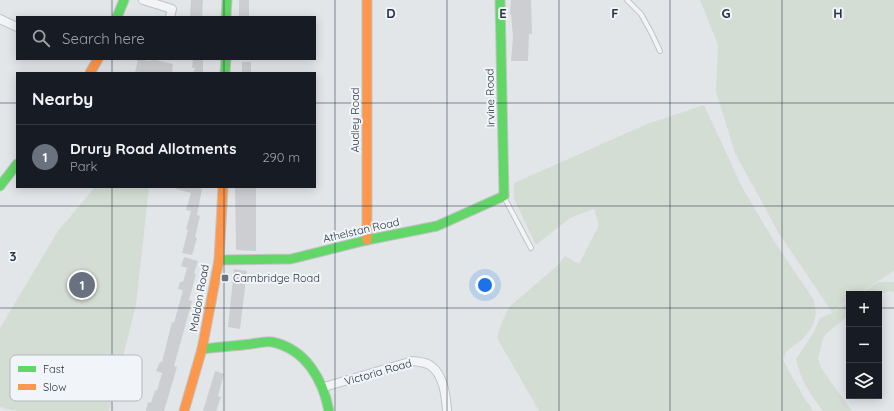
<!DOCTYPE html>
<meta charset="utf-8">
<style>
body{margin:0;font-family:Quicksand,sans-serif;background:#242831;color:#f1f3f6}
.controls{position:absolute;right:12px;bottom:12px;display:grid;overflow:hidden;border-radius:0px;box-shadow:0 2px 10px #0003}
.controls button{width:36px;height:36px;display:grid;place-items:center;padding:0;border:0;border-bottom:1px solid #363941;background:#171b24;color:#f1f3f6;font:20px sans-serif}
.you{position:absolute;left:485px;top:285px;width:14px;height:14px;margin:-10px;border:3px solid #fff;border-radius:50%;background:#1a73e8;box-shadow:0 0 0 6px #1a73e833}
.badge{display:grid;place-items:center;width:26px;height:26px;border-radius:50%;background:#69727e;color:#fff;font-size:13px;font-weight:700}
.pin{position:absolute;translate:-50% -50%;border:2px solid #fff;box-shadow:0 1px 4px #0006}
.list{margin:0;padding:0;list-style:none}
h2{display:flex;justify-content:space-between;align-items:center;height:52px;margin:0;padding:0 16px;font-size:17px}
h2 small{font-size:13px;font-weight:400;color:#9ea1a6}
.list li{display:grid;grid-template-columns:26px 1fr auto;gap:12px;align-items:center;box-sizing:border-box;height:64px;padding:0 16px;border-top:1px solid #363941}
.list b{display:block;font-size:15px;white-space:nowrap}
.list p{margin:0;font-size:13px;white-space:nowrap;color:#9ea1a6}
.list em{font-size:13px;font-style:normal;color:#9ea1a6}
.icon{flex:none;width:22px;height:22px;fill:none;stroke:currentColor;stroke-width:2;stroke-linecap:round;stroke-linejoin:round}
.map{position:relative;flex:none;width:894px;height:411px;overflow:hidden}
.search{position:absolute;background:#171b24;box-shadow:0 2px 10px #0003;left:16px;top:16px;width:300px;height:44px;display:flex;align-items:center;gap:10px;box-sizing:border-box;padding:0 14px;border-radius:0px;color:#9ea1a6;font-size:15px}
.panel{position:absolute;background:#171b24;box-shadow:0 2px 10px #0003;left:16px;top:72px;width:300px;height:116px;border-radius:0px}
.map>svg:first-child{display:block}
.green{fill:#d4ddd4}
.building{fill:#ccced1}
.lines{fill:none;stroke-linecap:round;stroke-linejoin:round}
.lane-casing{stroke:#c1c4c7;stroke-width:6}
.street-casing{stroke:#c1c4c7;stroke-width:10}
.fast-casing{stroke:#c1c4c7;stroke-width:11}
.slow-casing{stroke:#c1c4c7;stroke-width:11}
.lane{stroke:#f3f4f5;stroke-width:4}
.street{stroke:#f3f4f5;stroke-width:8}
.fast{stroke:#63d668;stroke-width:9}
.slow{stroke:#ff974d;stroke-width:9}
.grid{fill:none;stroke:#283444;stroke-width:1;stroke-opacity:0.55}
.poi-dot{fill:#69727e;stroke:#f1f4f8;stroke-width:1.5}
.labels{text-anchor:middle;dominant-baseline:central;stroke-width:4;stroke-linejoin:round;paint-order:stroke}
.street-label{font-size:11px;fill:#283444;stroke:#f1f4f8}
.poi-label{font-size:11px;fill:#283444;stroke:#f1f4f8;text-anchor:start}
.key{fill:#f1f4f8;stroke:#b5bac2;stroke-width:1}
.key-label{font-size:11px;fill:#283444}
.grid-label{font-size:13px;text-anchor:middle;font-weight:bold;fill:#283444;stroke:#f1f4f8;stroke-width:4;stroke-linejoin:round;paint-order:stroke}
</style>
<div class="map">
<svg width="894" height="411" viewBox="0 0 894 411">
<rect width="100%" height="100%" fill="#e3e6e9"/>
<g class="green">
<polygon points="700,0 894,0 894,271 858,294 849,294 849,300 832,312 778,232 735,153 716,92 718,45"/>
<polygon points="704,105 742,187 774,241 814,300 816,314 813,325 804,338 786,352 783,360 804,398 814,411 539,411 497,338 501,324 509,307 557,266 565,256 579,264 599,225 594,209 570,218 536,245 514,199 514,183 647,124"/>
<polygon points="95,187 149,187 136,305 109,411 16,411 0,407 0,328 58,231"/>
<polygon points="878,282 894,282 894,292 889,291 879,295 879,294 860,294"/>
<path d="M 849,301 L 849,315 L 827,333 L 823,339 L 818,358 L 821,368 L 852,411 L 823,411 C 810,394 800,379 796,359 L 814,332 L 820,318 L 832,313 Z"/>
</g>
<g class="building">
<polygon points="191,0 203,0 202,17 190,17"/>
<rect x="239" y="0" width="10" height="17"/>
<polygon points="511,0 531,0 532,34 529,34 528,61 511,61 513,37 511,14 510,15"/>
<polygon points="138,59 151,61 151,59 173,64 172,73 135,73"/>
<polygon points="193,59 203,59 203,73 193,73 195,68 192,68"/>
<rect x="242" y="62" width="9" height="11"/>
<polygon points="176,187 195,187 202,189 197,215 200,216 195,237 197,238 192,255 182,253 188,230 186,229 191,211 186,210 191,193 176,189"/>
<polygon points="235,188 256,188 256,251 236,250"/>
<polygon points="184,257 198,261 194,273 196,274 189,300 192,301 174,366 177,367 164,411 146,411 148,402 151,403 155,390 157,391 162,373 156,371 160,362 162,362 172,322 174,323 183,290 178,289 180,282 183,282 187,268 181,266"/>
<polygon points="234,269 247,271 240,329 228,327"/>
<polygon points="215,371 224,374 218,396 221,397 216,411 203,411"/>
</g>
<g class="lines">
<g class="lane-casing">
<g id="lane">
<polyline points="627,0 641,14 651,32 660,51"/>
<polyline points="504,197 531,248"/>
</g>
</g>
<g class="street-casing">
<g id="street">
<polyline points="143,0 172,9 170,17"/>
<polyline points="0,19 17,27"/>
<path d="M 324,387 L 413,361 C 419,362 426,362 431,366 C 444,375 446,397 447,411"/>
</g>
</g>
<g class="fast-casing">
<g id="fast">
<polyline points="117,17 124,0"/>
<polyline points="226,17 227,0"/>
<polyline points="225,73 226,59"/>
<polyline points="0,186 17,164"/>
<polyline points="219,260 291,259 367,240 437,226 504,196 500,0"/>
<path d="M 202,349 C 218,347 235,346 251,344 C 257,343 266,341 272,342 C 306,349 323,380 329,411"/>
</g>
</g>
<g class="slow-casing">
<g id="slow">
<polyline points="367,0 367,240"/>
<polyline points="90,73 98,59"/>
<polyline points="184,411 202,349 219,260 223,187"/>
</g>
</g>
<use href="#lane" class="lane"/>
<use href="#street" class="street"/>
<use href="#fast" class="fast"/>
<use href="#slow" class="slow"/>
</g>
<path class="grid" d="M 112,0 L 112,17M 224,0 L 224,17M 335,0 L 335,411M 447,0 L 447,411M 559,0 L 559,411M 670,0 L 670,411M 782,0 L 782,411M 112,59 L 112,73M 224,59 L 224,73M 0,103 L 17,103M 315,103 L 894,103M 112,187 L 112,411M 224,187 L 224,411M 0,206 L 894,206M 0,308 L 849,308M 879,308 L 894,308"/>
<rect class="poi-dot" x="221" y="274" width="8" height="8" rx="2"/>
<g class="labels">
<g class="street-label">
<text transform="translate(490 98) rotate(-91)">Irvine Road</text>
<text transform="translate(355 120) rotate(-90)">Audley Road</text>
<text transform="translate(361 230) rotate(-13)">Athelstan Road</text>
<text transform="translate(199 298) rotate(-80)">Maldon Road</text>
<text transform="translate(378 372) rotate(-16)">Victoria Road</text>
</g>
<g class="poi-label">
<text x="233" y="278">Cambridge Road</text>
</g>
</g>
<rect x="10" y="355" width="132" height="46" rx="6" class="key"/>
<rect x="18" y="366" width="18" height="6" fill="#63d668"/>
<rect x="18" y="384" width="18" height="6" fill="#ff974d"/>
<g class="key-label">
<text x="43" y="373">Fast</text>
<text x="43" y="391">Slow</text>
</g>
<g class="grid-label">
<text x="391" y="18">D</text>
<text x="503" y="18">E</text>
<text x="615" y="18">F</text>
<text x="726" y="18">G</text>
<text x="838" y="18">H</text>
<text x="13" y="261">3</text>
</g>
</svg>
<div class="controls">
<button>+</button>
<button>−</button>
<button><svg class="icon" aria-label="layers" viewBox="0 0 24 24"><path d="M12 4l9 5-9 5-9-5zM3 14l9 5 9-5"/></svg></button>
</div>
<div class="you"></div>
<div class="pin badge" style="left:82px;top:285px">1</div>
<div class="search"><svg class="icon" aria-label="search" viewBox="0 0 24 24"><circle cx="10" cy="10" r="6"/><path d="M15 15l6 6"/></svg>Search here</div>
<section class="panel">
<h2>Nearby<small></small></h2>
<ul class="list">
<li><span class="badge">1</span><div><b>Drury Road Allotments</b><p>Park</p></div><em>290 m</em></li>
</ul>
</section>
</div>
